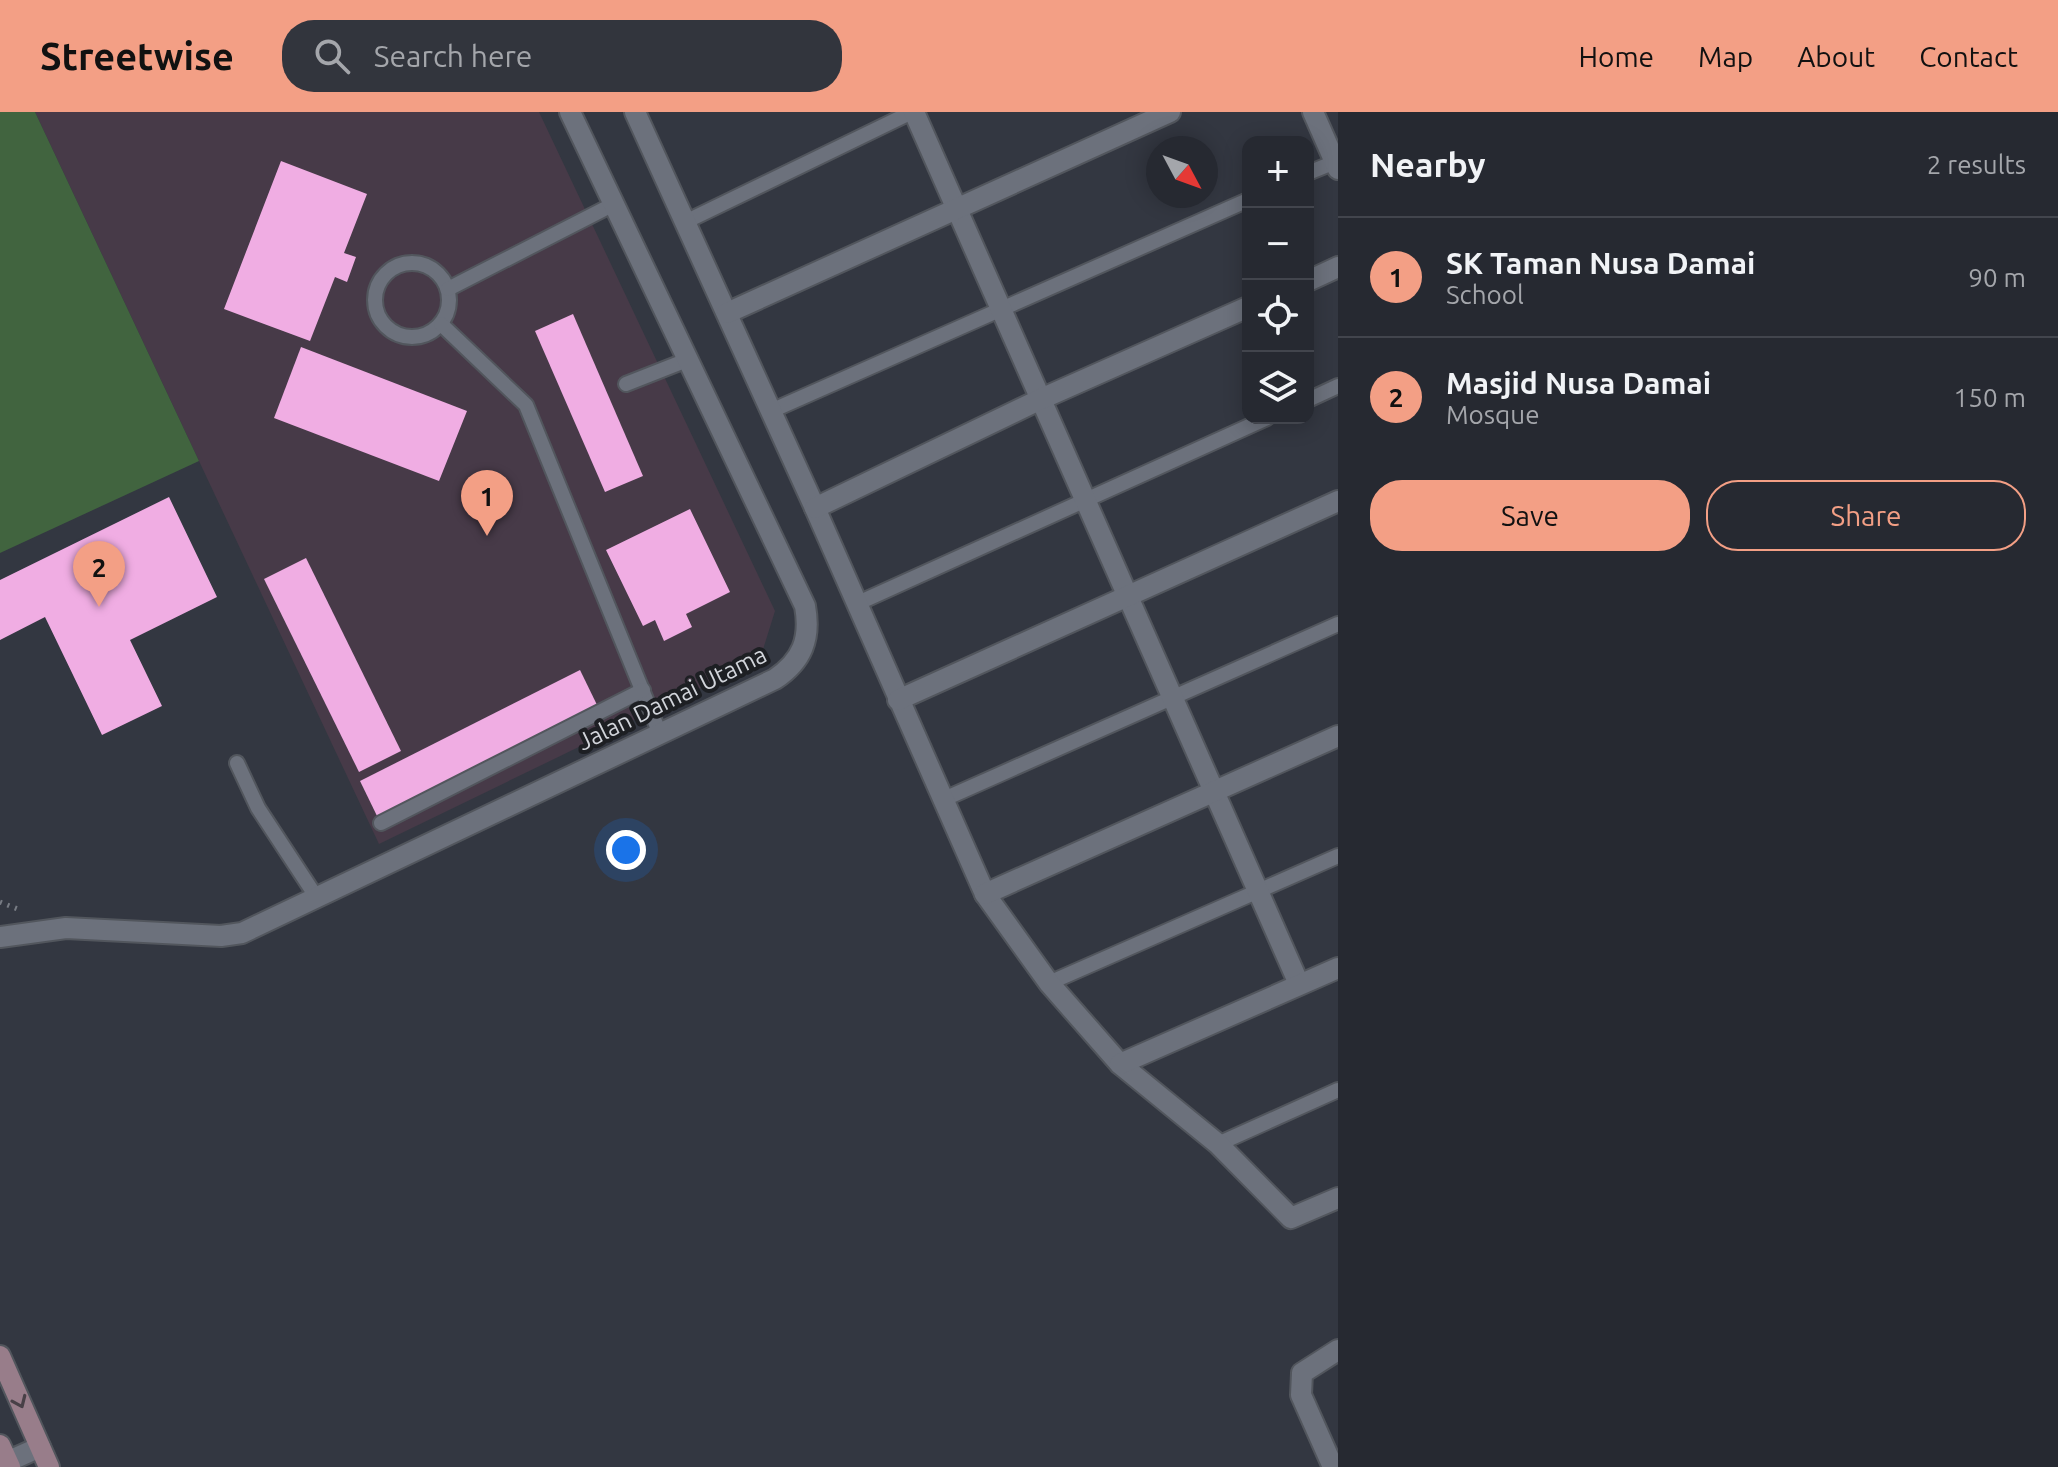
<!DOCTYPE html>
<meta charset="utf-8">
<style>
body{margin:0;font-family:Ubuntu,sans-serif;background:#32353d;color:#f1f3f6}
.controls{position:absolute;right:24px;top:24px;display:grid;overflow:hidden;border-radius:16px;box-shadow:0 4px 20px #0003}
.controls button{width:72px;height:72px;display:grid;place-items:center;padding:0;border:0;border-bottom:2px solid #42454d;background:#262931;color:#f1f3f6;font:40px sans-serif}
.compass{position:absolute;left:1146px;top:24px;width:72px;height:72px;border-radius:50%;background:#262931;box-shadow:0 4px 20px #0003;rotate:131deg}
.you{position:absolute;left:626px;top:738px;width:28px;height:28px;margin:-20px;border:6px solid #fff;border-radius:50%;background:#1a73e8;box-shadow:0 0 0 12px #1a73e833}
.badge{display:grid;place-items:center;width:52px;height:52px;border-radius:50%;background:#f39f85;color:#111;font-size:26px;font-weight:700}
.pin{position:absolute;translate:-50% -66px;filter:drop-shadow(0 2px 4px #0008)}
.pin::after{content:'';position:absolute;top:42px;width:28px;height:24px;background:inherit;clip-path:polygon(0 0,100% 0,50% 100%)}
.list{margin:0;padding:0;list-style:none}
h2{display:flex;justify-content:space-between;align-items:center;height:104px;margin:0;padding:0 32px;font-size:34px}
h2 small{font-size:26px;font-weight:400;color:#a4a6ab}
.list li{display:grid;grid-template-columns:52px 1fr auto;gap:24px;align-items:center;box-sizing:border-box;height:120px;padding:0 32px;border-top:2px solid #42454d}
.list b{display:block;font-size:30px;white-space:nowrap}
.list p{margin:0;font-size:26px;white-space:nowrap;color:#a4a6ab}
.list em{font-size:26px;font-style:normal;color:#a4a6ab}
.actions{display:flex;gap:16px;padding:24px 32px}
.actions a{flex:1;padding:18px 0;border:2px solid #f39f85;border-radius:32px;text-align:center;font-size:28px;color:#f39f85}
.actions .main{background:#f39f85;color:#111}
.icon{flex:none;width:44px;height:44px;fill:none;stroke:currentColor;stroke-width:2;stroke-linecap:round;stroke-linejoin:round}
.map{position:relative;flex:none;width:1338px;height:1355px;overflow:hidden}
header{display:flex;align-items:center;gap:48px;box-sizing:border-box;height:112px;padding:0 40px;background:#f39f85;color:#111}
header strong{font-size:38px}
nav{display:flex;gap:44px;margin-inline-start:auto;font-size:28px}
.search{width:560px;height:72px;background:#32353d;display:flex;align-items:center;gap:20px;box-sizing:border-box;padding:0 28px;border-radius:32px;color:#a4a6ab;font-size:30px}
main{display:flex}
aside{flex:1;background:#262931}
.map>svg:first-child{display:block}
.education{fill:#473a48}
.green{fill:#41643f}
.building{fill:#f0ade3}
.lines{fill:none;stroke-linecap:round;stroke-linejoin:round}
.service-casing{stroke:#52565d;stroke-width:18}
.minor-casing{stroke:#52565d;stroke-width:24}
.tertiary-casing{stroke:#52565d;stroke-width:24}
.secondary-casing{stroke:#52565d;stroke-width:24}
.path{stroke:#787c84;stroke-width:5;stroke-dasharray:2 6;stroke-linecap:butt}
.service{stroke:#6c717c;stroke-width:14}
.minor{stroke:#6c717c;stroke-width:20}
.tertiary{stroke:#6c717c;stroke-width:20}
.secondary{stroke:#987d8a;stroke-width:20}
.oneway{stroke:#484047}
.labels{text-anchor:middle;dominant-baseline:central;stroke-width:8;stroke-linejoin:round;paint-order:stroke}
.street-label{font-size:24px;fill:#d2d5db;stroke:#1d1f23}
</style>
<header>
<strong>Streetwise</strong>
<div class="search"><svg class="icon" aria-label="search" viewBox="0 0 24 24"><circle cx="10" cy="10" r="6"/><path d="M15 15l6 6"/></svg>Search here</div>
<nav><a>Home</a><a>Map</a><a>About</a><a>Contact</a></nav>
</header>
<main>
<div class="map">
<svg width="1338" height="1355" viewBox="0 0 1338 1355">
<rect width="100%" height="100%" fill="#333741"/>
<polygon class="education" points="35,0 539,0 775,499 760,547 379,732"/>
<polygon class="green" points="0,0 35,0 199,349 0,441"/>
<g class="building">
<polygon points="281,49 367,82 344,141 356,145 347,170 335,165 310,229 224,197"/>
<polygon points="573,202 643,364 605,380 535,219"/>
<polygon points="301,235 467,299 439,369 274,306"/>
<polygon points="169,385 217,485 130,528 162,594 102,623 45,505 0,528 0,468"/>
<polygon points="690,397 730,480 686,502 692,515 664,529 655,508 643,514 606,438"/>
<polygon points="306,446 401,639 359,660 264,467"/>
<polygon points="580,558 599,597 379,708 360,669"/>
</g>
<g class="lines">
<g class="service-casing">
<g id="service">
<polyline points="1308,61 1335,50"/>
<polyline points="685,110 912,0"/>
<circle cx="412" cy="188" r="37"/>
<polyline points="448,177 612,93"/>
<polyline points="441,212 526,293 660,622"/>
<polyline points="626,272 687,248"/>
<polyline points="1308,288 1338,274"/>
<polyline points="771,299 1248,88"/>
<polyline points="856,492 1267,306"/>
<polyline points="237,651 258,696 317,786"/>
<polyline points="942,688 1338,512"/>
<polyline points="381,711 643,578"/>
<polyline points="1049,871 1338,744"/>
<polyline points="1218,1032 1338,978"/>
</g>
</g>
<g class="minor-casing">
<g id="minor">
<polyline points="635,0 815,396 985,782 1049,871 1120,952 1218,1032 1291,1106 1338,1086"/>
<polyline points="914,0 1299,872"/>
<polyline points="1313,0 1338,57"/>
<polyline points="1308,169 1338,155"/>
<polyline points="727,201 1170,0"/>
<polyline points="815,396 1041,287 1248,195"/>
<polyline points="898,588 1338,389"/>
<polyline points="985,782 1338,624"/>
<polyline points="1120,952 1338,856"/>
<polyline points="0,1353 40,1335"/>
<polyline points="1333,1355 1301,1283 1302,1261 1338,1238"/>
</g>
</g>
<g class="tertiary-casing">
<path id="tertiary" d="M 0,825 L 66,816 L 221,824 L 242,821 L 775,567 C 802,549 811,527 805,494 L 570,0"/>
</g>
<g class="secondary-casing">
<g id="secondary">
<polyline points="0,1244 49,1355"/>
<polyline points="0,1333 10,1355"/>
</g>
</g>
<polyline class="path" points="0,790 20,798"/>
<use href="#service" class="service"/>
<use href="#minor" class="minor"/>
<use href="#tertiary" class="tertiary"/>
<use href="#secondary" class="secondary"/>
</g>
<defs><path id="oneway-chevron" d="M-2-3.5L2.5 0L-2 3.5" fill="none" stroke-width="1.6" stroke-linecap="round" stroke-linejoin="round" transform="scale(2)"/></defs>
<use class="oneway" href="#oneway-chevron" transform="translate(20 1290) rotate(66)"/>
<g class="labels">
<g class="street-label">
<text transform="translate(672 586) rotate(-26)">Jalan Damai Utama</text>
</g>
</g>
</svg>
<div class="controls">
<button>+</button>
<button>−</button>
<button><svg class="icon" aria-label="locate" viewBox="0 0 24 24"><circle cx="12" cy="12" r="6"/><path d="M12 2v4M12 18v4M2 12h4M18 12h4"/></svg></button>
<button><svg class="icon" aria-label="layers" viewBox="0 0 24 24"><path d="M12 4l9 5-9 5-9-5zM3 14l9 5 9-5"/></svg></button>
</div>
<svg class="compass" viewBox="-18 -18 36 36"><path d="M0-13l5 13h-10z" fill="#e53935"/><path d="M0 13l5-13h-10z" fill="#a4a6ab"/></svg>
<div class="you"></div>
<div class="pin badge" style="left:487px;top:424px">1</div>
<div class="pin badge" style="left:99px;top:495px">2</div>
</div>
<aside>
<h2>Nearby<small>2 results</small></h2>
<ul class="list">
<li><span class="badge">1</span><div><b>SK Taman Nusa Damai</b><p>School</p></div><em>90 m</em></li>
<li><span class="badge">2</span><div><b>Masjid Nusa Damai</b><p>Mosque</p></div><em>150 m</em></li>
</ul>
<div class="actions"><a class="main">Save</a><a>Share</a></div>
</aside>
</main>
